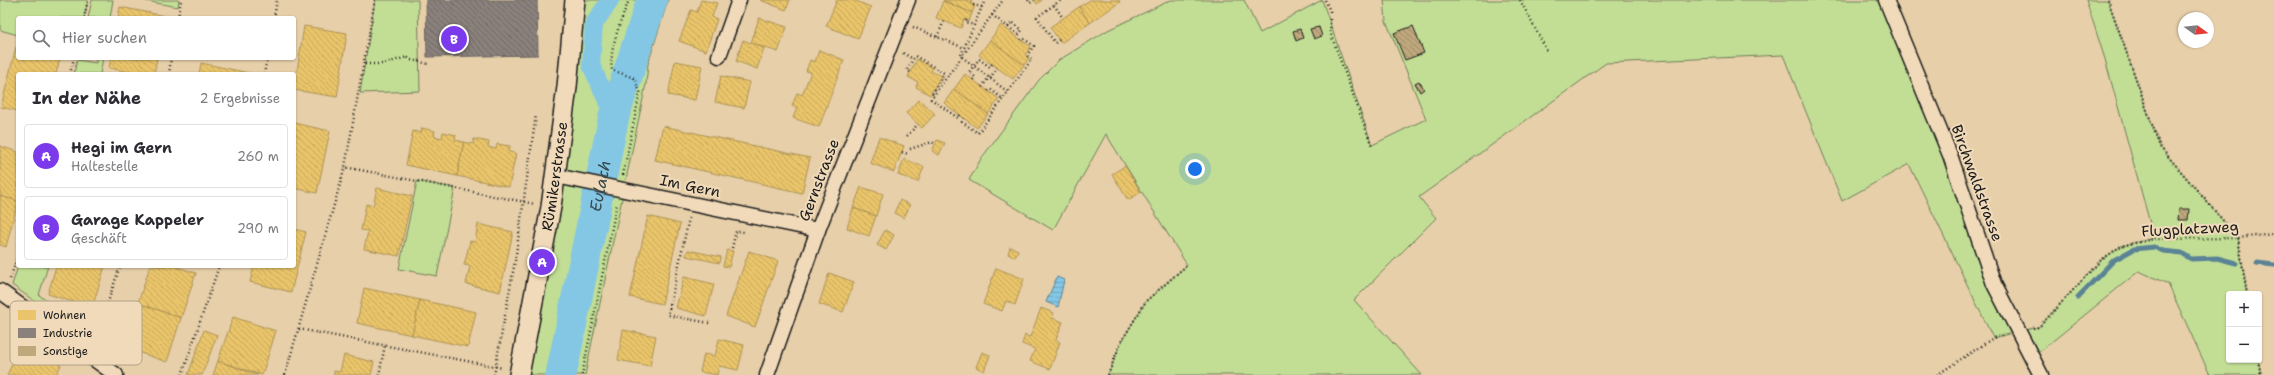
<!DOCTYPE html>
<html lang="de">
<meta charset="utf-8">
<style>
body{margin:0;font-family:"Shantell Sans",sans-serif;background:#f7f7f7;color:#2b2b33}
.controls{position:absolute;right:12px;bottom:12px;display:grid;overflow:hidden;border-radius:4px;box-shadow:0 1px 3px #0004}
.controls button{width:36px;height:36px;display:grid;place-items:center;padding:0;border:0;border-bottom:1px solid #e1e1e2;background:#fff;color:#2b2b33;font:20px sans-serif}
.compass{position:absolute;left:2178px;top:12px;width:36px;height:36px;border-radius:50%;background:#fff;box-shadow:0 1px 3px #0004;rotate:105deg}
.you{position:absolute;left:1195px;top:169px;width:14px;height:14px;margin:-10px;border:3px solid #fff;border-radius:50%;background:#1a73e8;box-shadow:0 0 0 6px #1a73e833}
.badge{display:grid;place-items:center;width:26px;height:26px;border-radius:50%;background:#7c3aed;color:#fff;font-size:13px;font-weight:700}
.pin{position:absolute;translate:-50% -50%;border:2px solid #fff;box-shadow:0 1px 4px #0006}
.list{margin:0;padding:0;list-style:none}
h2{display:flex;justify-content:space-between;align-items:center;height:52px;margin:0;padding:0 16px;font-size:17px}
h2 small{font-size:13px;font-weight:400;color:#7c7c81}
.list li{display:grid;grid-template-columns:26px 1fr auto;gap:12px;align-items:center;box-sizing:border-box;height:64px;margin:0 8px 8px;padding:0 8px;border:1px solid #e1e1e2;border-radius:4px}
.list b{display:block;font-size:15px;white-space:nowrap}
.list p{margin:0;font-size:13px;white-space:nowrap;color:#7c7c81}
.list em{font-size:13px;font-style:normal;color:#7c7c81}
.icon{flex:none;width:22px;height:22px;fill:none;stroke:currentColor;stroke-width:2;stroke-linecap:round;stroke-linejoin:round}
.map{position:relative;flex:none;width:2274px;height:375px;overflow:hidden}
.search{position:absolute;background:#fff;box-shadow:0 1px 3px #0004;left:16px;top:16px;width:280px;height:44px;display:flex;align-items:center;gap:10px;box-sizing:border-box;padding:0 14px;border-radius:4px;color:#7c7c81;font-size:15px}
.panel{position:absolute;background:#fff;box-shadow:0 1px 3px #0004;left:16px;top:72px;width:280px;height:196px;border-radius:4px}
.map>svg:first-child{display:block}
.green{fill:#c2de95;stroke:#6f7d58}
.water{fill:url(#water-rules);stroke:#5a8395}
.homes{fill:url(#homes-back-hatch);stroke:#ac9253}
.industry{fill:url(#industry-back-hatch);stroke:#69635f}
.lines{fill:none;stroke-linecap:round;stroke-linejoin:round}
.stream{stroke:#5a8395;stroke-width:5}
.canal{stroke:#84c7e5;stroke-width:18}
.river{stroke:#84c7e5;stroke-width:31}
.building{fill:url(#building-back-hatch);stroke:#1c1c1c}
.street-casing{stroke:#1c1c1c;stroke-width:17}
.secondary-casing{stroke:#1c1c1c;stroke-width:22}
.path{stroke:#1c1c1c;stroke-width:2.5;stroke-dasharray:1 3;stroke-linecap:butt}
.street{stroke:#f0dab9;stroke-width:14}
.secondary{stroke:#f0dab9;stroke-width:19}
.labels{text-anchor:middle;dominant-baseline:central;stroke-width:4;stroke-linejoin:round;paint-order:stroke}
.street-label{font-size:15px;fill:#1c1c1c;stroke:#f0dab9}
.water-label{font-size:16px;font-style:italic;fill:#36474e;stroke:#f0dab9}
.key{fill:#f0dab9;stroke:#b0a18a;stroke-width:1}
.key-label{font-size:11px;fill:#1c1c1c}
</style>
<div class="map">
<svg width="2274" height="375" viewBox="0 0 2274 375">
<defs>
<pattern id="water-rules" width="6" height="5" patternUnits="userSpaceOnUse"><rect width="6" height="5" fill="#84c7e5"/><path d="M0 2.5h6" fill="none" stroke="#71aac4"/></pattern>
<pattern id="homes-back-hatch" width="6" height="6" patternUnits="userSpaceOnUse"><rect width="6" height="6" fill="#e9c46a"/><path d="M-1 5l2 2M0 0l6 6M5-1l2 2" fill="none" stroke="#c7a85b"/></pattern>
<pattern id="industry-back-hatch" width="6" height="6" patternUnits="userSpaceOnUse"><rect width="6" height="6" fill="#8a817c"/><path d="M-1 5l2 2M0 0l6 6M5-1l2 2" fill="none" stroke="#706965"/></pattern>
<pattern id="building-back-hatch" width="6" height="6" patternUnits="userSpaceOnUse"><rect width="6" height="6" fill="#bfa87c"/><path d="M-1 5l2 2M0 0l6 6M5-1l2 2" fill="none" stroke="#9a8865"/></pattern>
</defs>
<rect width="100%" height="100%" fill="#e6cfa9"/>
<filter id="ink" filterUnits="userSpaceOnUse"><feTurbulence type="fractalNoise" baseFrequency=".025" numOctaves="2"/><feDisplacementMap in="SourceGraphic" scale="8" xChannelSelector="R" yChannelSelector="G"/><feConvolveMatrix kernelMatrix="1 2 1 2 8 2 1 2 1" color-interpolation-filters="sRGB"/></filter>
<g filter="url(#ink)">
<g class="green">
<polygon points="0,0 88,0 84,18 18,18 18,35 0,30"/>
<polygon points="92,0 113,0 110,18 88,18"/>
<polygon points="141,0 179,0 178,7"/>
<polygon points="375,0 418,0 420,91 360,93"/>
<polygon points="575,0 668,0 648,64 646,84 585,375 519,375"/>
<polygon points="1171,0 1244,0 1260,33 1322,0 1372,145 1426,119 1386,21 1384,0 1886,0 1994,284 2020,331 2039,327 2100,261 2121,246 2154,238 2105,59 2086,0 2108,0 2160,147 2238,238 2247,294 2229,294 2229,360 2258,360 2261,375 2210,375 2168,284 2139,271 2033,357 2020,331 1993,338 1909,164 1842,201 1783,55 1606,63 1419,197 1436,218 1354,300 1422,375 1108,375 1121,342 1146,301 1187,265 1106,134 1053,230 969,180 981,159 1039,80 1059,60 1108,30"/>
<polygon points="91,58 103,58 100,74 74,74 77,60 96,63 96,59"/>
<polygon points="417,181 455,188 437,276 399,269"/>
<polygon points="18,266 48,266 39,295 88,333 87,339 12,285"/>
</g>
<polygon class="water" points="1057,277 1064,280 1058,307 1046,302"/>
<g class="homes">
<polygon points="701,0 717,3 712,17 717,19 706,51 679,41 691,10 697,12"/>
<polygon points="760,0 790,0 786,10"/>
<polygon points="837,0 853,0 871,7 858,39 826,26"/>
<polygon points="943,0 972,0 971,4 975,5 972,13"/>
<polygon points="1034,0 1042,0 1037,4"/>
<polygon points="1090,0 1119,0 1120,2 1090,23 1079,7"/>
<polygon points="943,1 972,13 969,21 964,19 961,28 936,18"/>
<polygon points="120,7 165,16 165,18 118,18"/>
<polygon points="1079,7 1090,23 1061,43 1050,27"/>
<polygon points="759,18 787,27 778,52 751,43"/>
<polygon points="1001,25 1031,47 1025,55 1029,58 1024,65 990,40"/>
<polygon points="304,26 347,33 337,97 294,90"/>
<polygon points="743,40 764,48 757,69 736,61"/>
<polygon points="990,40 1024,65 1013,79 979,55"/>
<polygon points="16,47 18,47 18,58 60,58 56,74 18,74 18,111 1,107"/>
<polygon points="819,50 844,60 819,127 793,118 797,108 792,106 797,93 802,95 811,72 806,71 810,60 815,62"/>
<polygon points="111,58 157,58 154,74 140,74 109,68"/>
<polygon points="917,59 933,68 931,71 941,76 930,95 916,87 918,82 908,77"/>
<polygon points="675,61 702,66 695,100 668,95"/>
<polygon points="201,63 249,73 248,74 199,74"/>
<polygon points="965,74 999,99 988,114 954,89"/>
<polygon points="721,76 750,82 744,108 715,102"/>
<polygon points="954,89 988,114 977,128 944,103"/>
<polygon points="919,99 935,114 922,128 906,113"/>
<polygon points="294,123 330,131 317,193 294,188"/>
<polygon points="663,126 810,158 802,193 655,160"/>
<polygon points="422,128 435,131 434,136 442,138 443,132 456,135 455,140 464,142 457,176 406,165 413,131 421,133"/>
<polygon points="879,137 904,146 894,172 870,163"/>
<polygon points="474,139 489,142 488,147 496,149 497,144 510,146 509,152 516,153 509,187 457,176 464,142 473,144"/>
<polygon points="937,140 945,143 939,155 932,151"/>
<polygon points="0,146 18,152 18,201 0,196"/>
<polygon points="904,159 924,167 918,182 898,175"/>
<polygon points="1125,166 1141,192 1128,200 1112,174"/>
<polygon points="861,187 883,194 876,216 853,208"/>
<polygon points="377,188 412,196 399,256 364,249 368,231 361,230 366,204 373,206"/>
<polygon points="0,196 18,201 6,247 0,245"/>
<polygon points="900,200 910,205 904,218 894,213"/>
<polygon points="853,208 876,216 869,236 847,228"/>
<polygon points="648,216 680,224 662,304 630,297"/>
<polygon points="478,224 513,232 500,292 466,284 470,266 464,265 470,241 475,242"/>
<polygon points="294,229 306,232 291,292 250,282 254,266 294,266"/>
<polygon points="885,230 894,235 886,250 877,245"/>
<polygon points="1010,247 1018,250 1015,257 1008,254"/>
<polygon points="688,250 721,257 720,263 686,256"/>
<polygon points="727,250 733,251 729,267 723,266"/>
<polygon points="749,251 778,261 755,327 726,316"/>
<polygon points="56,266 105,266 92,308 48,294"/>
<polygon points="150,266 174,266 196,273 181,318 138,303"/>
<polygon points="996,268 1024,279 1015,305 1006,301 1002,311 983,304"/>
<polygon points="829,273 854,282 843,312 819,304"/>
<polygon points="684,277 714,284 706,316 676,308"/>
<polygon points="364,288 420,300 412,335 357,323"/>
<polygon points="420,300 476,312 468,347 412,335"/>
<polygon points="138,303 181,318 167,362 123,347"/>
<polygon points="1041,308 1054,313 1052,318 1063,322 1056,340 1060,342 1050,369 1030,361 1035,349 1022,344 1025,335 1030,337"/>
<polygon points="233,317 276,331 262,375 218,361"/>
<polygon points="204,330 217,335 202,375 188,375"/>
<polygon points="623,330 656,336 650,366 618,360"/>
<polygon points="719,339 744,345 738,370 719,366 717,375 700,372 704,354 715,356"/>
<polygon points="20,347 61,365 56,375 7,375"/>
<polygon points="982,352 990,355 984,371 976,367"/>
<polygon points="344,355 374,362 371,375 334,375 334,371 340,372"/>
<polygon points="218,361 258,375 213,375"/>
</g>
<polygon class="industry" points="426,0 537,0 538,55 427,57"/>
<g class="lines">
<g class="stream">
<polyline points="2257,263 2274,265"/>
<polyline points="2078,297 2114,260 2134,249 2154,247 2163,251 2182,253 2191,259 2217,258 2236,263"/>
</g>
<polyline class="canal" points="610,0 594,24 591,65 614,116"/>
<path class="river" id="s1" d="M 561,375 L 614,116 L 652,0"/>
</g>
<g class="building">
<polygon points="1413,26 1424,53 1405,60 1394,33"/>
<polygon points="1319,27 1322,36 1314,39 1310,29"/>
<polygon points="1300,29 1303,38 1296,41 1293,31"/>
<polygon points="1419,81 1424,89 1420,92 1415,83"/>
<polygon points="2179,209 2189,209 2188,220 2178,220"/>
</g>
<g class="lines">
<g class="street-casing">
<g id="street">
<polyline points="1886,0 1950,155 1994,284 2041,375"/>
<polyline points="719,56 739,0"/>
<polyline points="556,176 818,230"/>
<polyline points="0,291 116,375"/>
<polyline points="767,375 818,230 908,0"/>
</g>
</g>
<g class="secondary-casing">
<g id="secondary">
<path id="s2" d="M 519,375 L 551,207 L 567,87 L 575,0"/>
</g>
</g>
<g class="path">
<polyline points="375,0 345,167 535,204"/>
<polyline points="1028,0 1030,3 1034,0"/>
<polyline points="1325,0 1330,11 1330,32 1372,146"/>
<polyline points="1520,0 1548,53"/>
<polyline points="2108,0 2160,147 2238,238 2247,294"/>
<polyline points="973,5 982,7"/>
<polyline points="1054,5 1063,18"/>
<polyline points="992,15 1015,32 1013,34"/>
<polyline points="84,18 88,0"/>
<polyline points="178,18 181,0"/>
<polyline points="274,18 277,0"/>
<polyline points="966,20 965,22 974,25"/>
<polyline points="913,27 964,48"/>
<polyline points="1008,27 1012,22 1022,30 1017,37"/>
<polyline points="937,37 944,21"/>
<polyline points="1021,40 1023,38 1034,46 1027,55"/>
<polyline points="1059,40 1055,43 1037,17 1061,0"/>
<polyline points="903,53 913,59"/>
<polyline points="961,55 985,0"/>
<polyline points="962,57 1008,92"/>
<polyline points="365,64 383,64 407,57 411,60 429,64"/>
<polyline points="910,72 907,70 915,56 944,73 932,94 934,95"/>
<polyline points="70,74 74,58"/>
<polyline points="169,74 171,58"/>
<polyline points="264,74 267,58"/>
<polyline points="990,78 997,68"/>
<polyline points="973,80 975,77 969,72 979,59 990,67 992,64"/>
<polyline points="982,87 989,77"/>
<polyline points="988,91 990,89 1003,99"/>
<polyline points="960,115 958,118 931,99 1003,0"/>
<polyline points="964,118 962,122 978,133 1032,59 1027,56"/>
<polyline points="907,136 918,124"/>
<polyline points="910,149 932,142 935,144"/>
<polyline points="902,152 908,154"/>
<path d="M 623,175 L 640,92 L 634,78 L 612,70 C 608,51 622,18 629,0"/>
<polyline points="689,218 668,315 709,323"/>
<polyline points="732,248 736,231 744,232"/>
<polyline points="10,279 18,255"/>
<polyline points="2033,328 2039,327 2100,261 2121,246 2154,239 2238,238 2274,234"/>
<polyline points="299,329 503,368"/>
<polyline points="95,341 120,266"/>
<polyline points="2258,360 2261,375"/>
<polyline points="182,375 219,266"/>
<polyline points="285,375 345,167"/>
<polyline points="379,375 385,345"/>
<polyline points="494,375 515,261 536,115"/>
<polyline points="582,375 617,203"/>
<polyline points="1108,375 1121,342 1146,301 1187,265"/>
<polyline points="1937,375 1993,338 2005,335"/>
</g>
<use href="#street" class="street"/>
<use href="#secondary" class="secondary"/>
</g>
</g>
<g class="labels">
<g class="street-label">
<text stroke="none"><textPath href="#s2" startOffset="202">Rümikerstrasse</textPath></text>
<text transform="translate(819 180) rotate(-69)">Gernstrasse</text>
<text transform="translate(1977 183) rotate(70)">Birchwaldstrasse</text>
<text transform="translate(690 186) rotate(12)">Im Gern</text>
<text transform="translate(2190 229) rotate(-3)">Flugplatzweg</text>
</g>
<g class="water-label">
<text stroke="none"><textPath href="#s1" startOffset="193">Eulach</textPath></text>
</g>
</g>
<rect x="10" y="301" width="132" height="64" rx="6" class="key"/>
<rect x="18" y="310" width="18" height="10" fill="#e9c46a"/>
<rect x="18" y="328" width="18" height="10" fill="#8a817c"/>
<rect x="18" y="346" width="18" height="10" fill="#bfa87c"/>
<g class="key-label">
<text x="43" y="319">Wohnen</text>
<text x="43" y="337">Industrie</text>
<text x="43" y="355">Sonstige</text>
</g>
</svg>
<div class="controls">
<button>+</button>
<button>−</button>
</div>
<svg class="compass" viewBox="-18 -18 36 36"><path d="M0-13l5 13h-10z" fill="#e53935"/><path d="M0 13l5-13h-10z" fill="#7c7c81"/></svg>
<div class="you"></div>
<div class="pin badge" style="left:542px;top:262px">A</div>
<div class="pin badge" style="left:454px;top:39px">B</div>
<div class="search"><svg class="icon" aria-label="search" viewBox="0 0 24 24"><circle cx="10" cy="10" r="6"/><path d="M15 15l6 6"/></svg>Hier suchen</div>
<section class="panel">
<h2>In der Nähe<small>2 Ergebnisse</small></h2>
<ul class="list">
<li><span class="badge">A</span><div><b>Hegi im Gern</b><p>Haltestelle</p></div><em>260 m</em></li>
<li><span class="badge">B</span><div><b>Garage Kappeler</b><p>Geschäft</p></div><em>290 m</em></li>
</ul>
</section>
</div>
